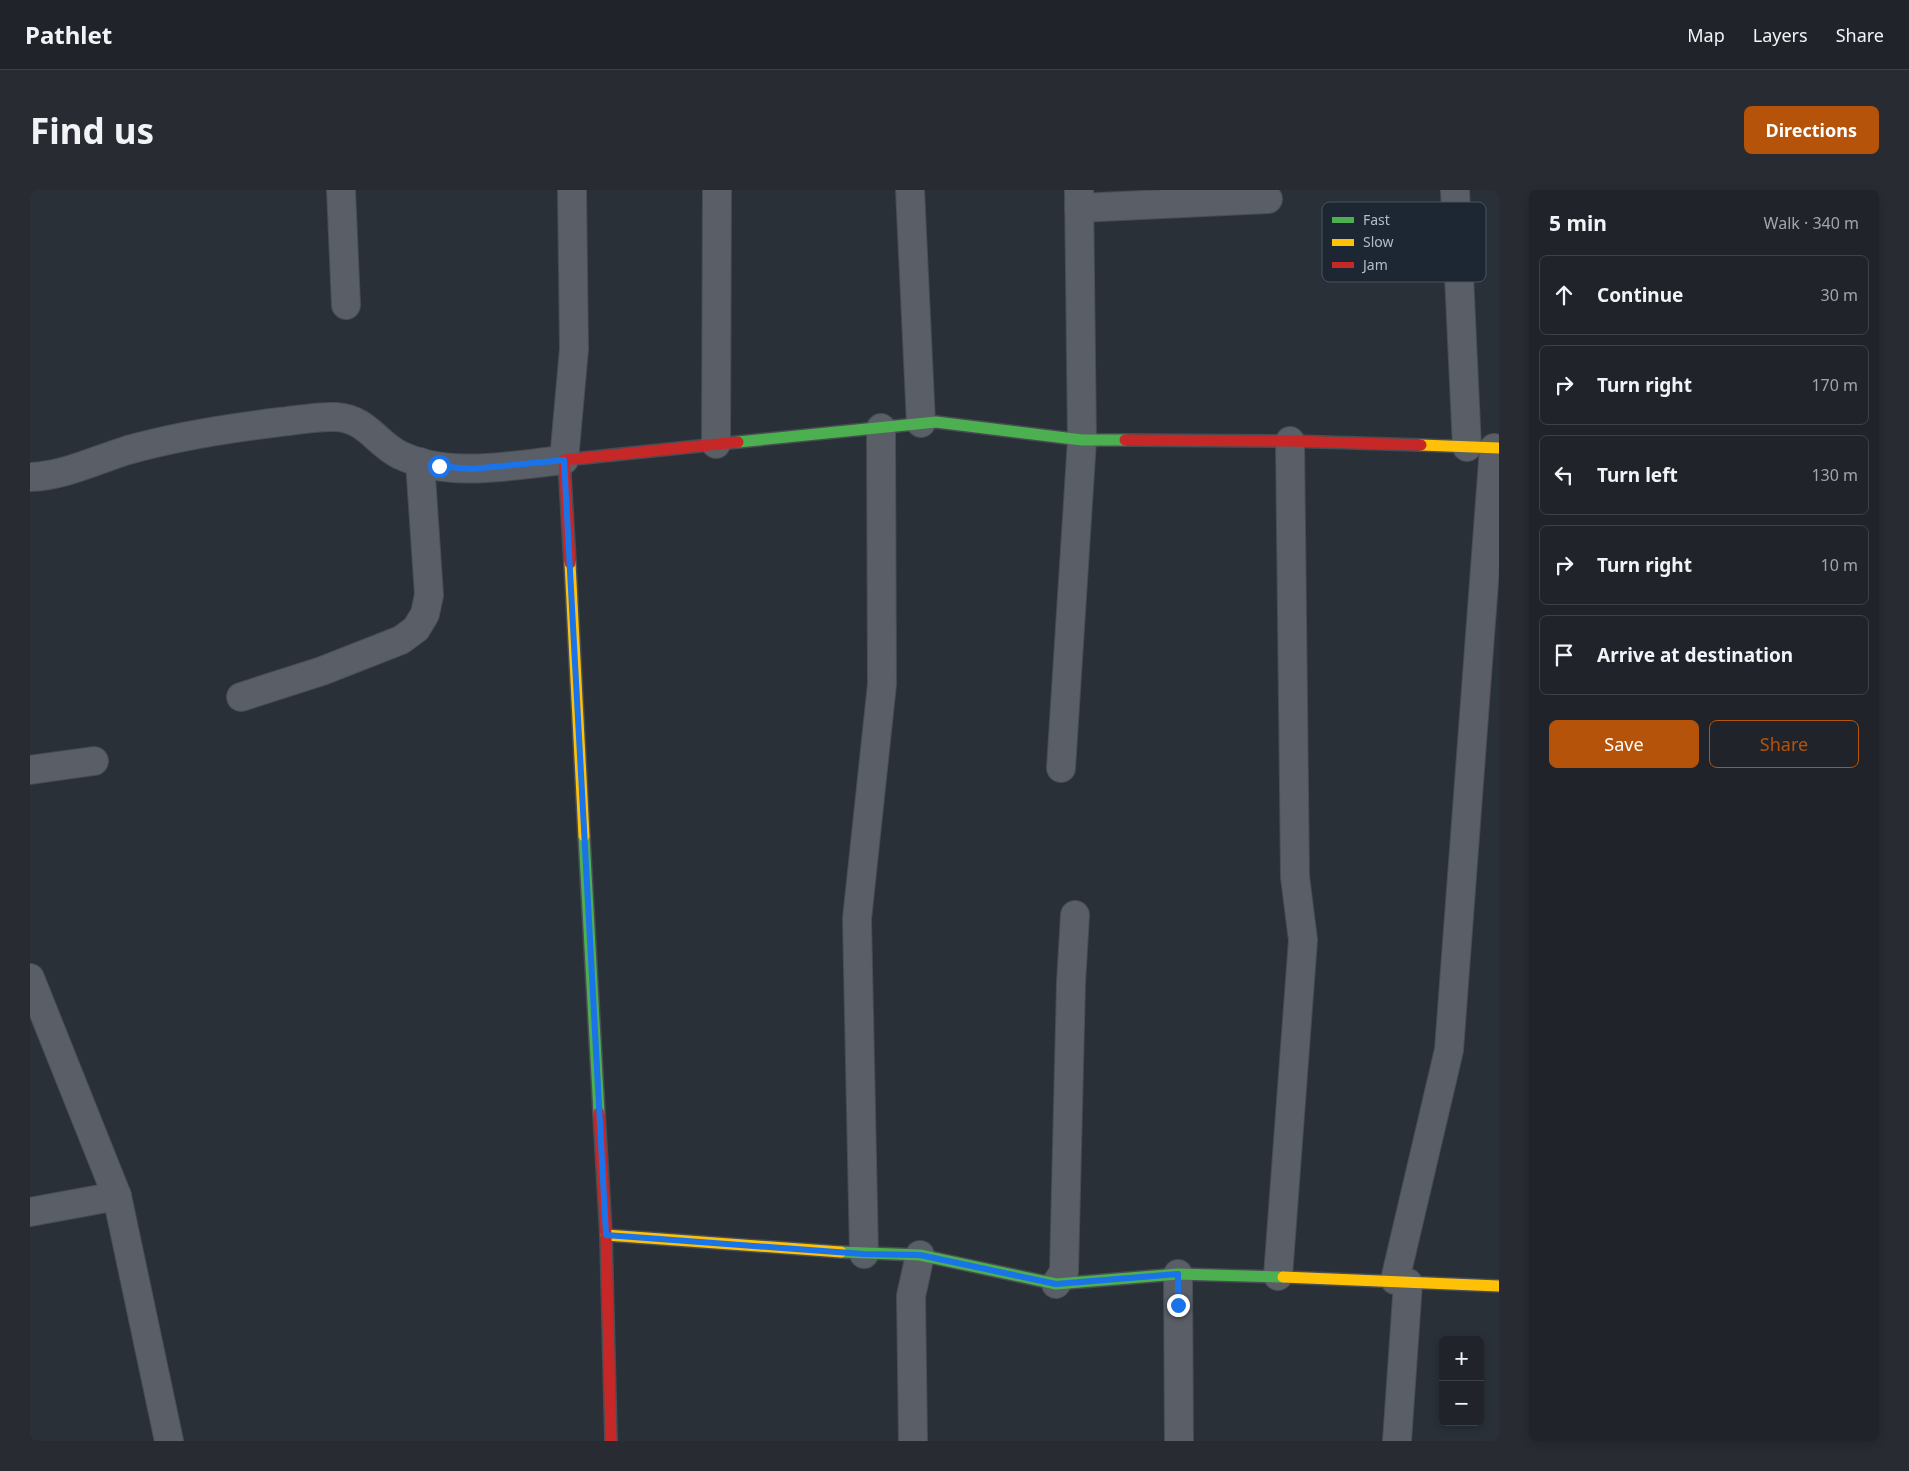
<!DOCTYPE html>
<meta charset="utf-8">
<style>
body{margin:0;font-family:"Noto Sans",sans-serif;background:#282c32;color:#f1f3f6}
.controls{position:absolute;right:15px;bottom:15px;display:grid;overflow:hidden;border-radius:8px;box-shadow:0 2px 8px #0003}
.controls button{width:45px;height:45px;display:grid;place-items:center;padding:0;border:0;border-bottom:1px solid #3d4147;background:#20242a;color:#f1f3f6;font:25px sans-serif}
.stop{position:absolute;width:15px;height:15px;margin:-11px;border:4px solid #1a73e8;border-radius:50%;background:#fff}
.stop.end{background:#1a73e8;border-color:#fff;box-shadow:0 1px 5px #0008}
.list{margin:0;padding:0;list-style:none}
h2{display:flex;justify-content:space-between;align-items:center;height:65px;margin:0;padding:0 20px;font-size:21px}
h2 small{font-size:16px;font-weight:400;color:#a2a4a8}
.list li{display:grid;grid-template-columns:32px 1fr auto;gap:15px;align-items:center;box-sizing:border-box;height:80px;margin:0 10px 10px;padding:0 10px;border:1px solid #3d4147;border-radius:8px}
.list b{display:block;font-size:19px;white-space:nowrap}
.list em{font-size:16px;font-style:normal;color:#a2a4a8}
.actions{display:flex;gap:10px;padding:15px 20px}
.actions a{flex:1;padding:11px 0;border:1px solid #b45309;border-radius:8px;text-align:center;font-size:18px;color:#b45309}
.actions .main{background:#b45309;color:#fff}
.icon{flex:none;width:28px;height:28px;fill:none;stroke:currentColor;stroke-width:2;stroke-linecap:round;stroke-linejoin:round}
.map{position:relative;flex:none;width:1469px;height:1251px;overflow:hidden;border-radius:8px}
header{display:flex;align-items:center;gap:30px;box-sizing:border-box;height:70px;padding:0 25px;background:#20242a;border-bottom:1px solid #3d4147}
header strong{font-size:24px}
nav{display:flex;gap:28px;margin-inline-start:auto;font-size:18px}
.intro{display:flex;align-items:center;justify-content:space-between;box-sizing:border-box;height:120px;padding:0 30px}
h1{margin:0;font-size:35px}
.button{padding:12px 22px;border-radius:8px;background:#b45309;color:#fff;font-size:18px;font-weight:700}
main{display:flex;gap:30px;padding:0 30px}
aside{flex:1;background:#20242a;border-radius:8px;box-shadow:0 2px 8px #0003}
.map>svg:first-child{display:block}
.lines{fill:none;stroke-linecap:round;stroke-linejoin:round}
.street-casing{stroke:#484c53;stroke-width:30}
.fast-casing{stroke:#484c53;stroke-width:14}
.slow-casing{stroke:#484c53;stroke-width:14}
.jam-casing{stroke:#484c53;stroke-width:14}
.street{stroke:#5a5e66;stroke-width:28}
.fast{stroke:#4caf50;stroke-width:11}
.slow{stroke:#ffc107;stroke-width:11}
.jam{stroke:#c62828;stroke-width:11}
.route{stroke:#1a73e8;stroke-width:6}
.key{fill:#1d2633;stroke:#4a5360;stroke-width:1}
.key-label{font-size:14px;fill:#b4bcc9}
</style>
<header>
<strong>Pathlet</strong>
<nav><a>Map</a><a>Layers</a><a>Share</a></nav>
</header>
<div class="intro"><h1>Find us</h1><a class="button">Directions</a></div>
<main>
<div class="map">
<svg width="1469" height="1251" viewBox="0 0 1469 1251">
<rect width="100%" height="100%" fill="#2a3038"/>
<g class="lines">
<g class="street-casing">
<g id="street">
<polyline points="311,0 316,115"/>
<polyline points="880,0 891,233"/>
<polyline points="1425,0 1437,257"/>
<polyline points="1049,18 1238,9"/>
<polyline points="686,254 687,0"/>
<path d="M 0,287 C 34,286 66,270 98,260 C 147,246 200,238 250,232 C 268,230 288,226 306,227 C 337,229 346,253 370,265 C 421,289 481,275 534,270 L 544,159 L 542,0"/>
<polyline points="211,507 292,481 371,450 386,439 395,424 399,405 390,272"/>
<polyline points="1031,578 1052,250 1049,0"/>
<polyline points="0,580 64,571"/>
<polyline points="0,788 87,1006"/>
<polyline points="0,1022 87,1006 139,1251"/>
<polyline points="834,1064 827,729 852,494 851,238"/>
<polyline points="1148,1084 1149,1251"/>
<polyline points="1248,1086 1273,750 1265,687 1260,251"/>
<polyline points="1365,1090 1419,860 1464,258"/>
<polyline points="1026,1094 1034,1082 1041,793 1045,725"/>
<polyline points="883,1251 881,1106 890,1065"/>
<polyline points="1367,1251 1378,1093"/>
</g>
</g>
<g class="fast-casing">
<g id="fast">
<polyline points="708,252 906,232 1052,250 1095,250"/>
<polyline points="554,646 569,923"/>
<polyline points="811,1062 890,1065 1026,1094 1148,1084 1253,1087"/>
</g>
</g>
<g class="slow-casing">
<g id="slow">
<polyline points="1391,255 1469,258"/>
<polyline points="540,373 554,646"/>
<polyline points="576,1045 811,1062"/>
<polyline points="1253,1087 1469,1096"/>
</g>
</g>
<g class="jam-casing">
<g id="jam">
<polyline points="1095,250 1260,251 1391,255"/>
<polyline points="540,373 534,270 708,252"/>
<polyline points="569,923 576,1045 581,1251"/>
</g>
</g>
<use href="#street" class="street"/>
<use href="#fast" class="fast"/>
<use href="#slow" class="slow"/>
<use href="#jam" class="jam"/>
</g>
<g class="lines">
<polyline class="route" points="409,276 441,279 534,270 576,1045 834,1064 890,1065 1026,1094 1148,1084 1148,1115"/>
</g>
<rect x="1292" y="12" width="164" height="80" rx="8" class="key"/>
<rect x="1302" y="27" width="22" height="6" fill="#4caf50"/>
<rect x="1302" y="49" width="22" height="7" fill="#ffc107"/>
<rect x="1302" y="72" width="22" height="6" fill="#c62828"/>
<g class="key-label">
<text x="1333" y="35">Fast</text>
<text x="1333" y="57">Slow</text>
<text x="1333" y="80">Jam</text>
</g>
</svg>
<div class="controls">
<button>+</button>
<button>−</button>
</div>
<div class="stop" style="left:409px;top:276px"></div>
<div class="stop end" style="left:1148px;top:1115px"></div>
</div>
<aside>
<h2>5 min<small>Walk · 340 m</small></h2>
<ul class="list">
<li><svg class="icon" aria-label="ahead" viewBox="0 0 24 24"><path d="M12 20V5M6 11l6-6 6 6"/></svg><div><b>Continue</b></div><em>30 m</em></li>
<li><svg class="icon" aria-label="right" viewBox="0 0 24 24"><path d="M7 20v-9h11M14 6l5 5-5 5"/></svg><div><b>Turn right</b></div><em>170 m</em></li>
<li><svg class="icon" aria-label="left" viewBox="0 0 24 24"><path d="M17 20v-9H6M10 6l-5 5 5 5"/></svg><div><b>Turn left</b></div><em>130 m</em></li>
<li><svg class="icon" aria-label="right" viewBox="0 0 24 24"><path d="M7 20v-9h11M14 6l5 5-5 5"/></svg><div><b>Turn right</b></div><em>10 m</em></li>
<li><svg class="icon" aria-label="arrive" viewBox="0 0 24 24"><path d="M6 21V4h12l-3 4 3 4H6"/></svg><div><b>Arrive at destination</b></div></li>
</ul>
<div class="actions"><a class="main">Save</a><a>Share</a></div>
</aside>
</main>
